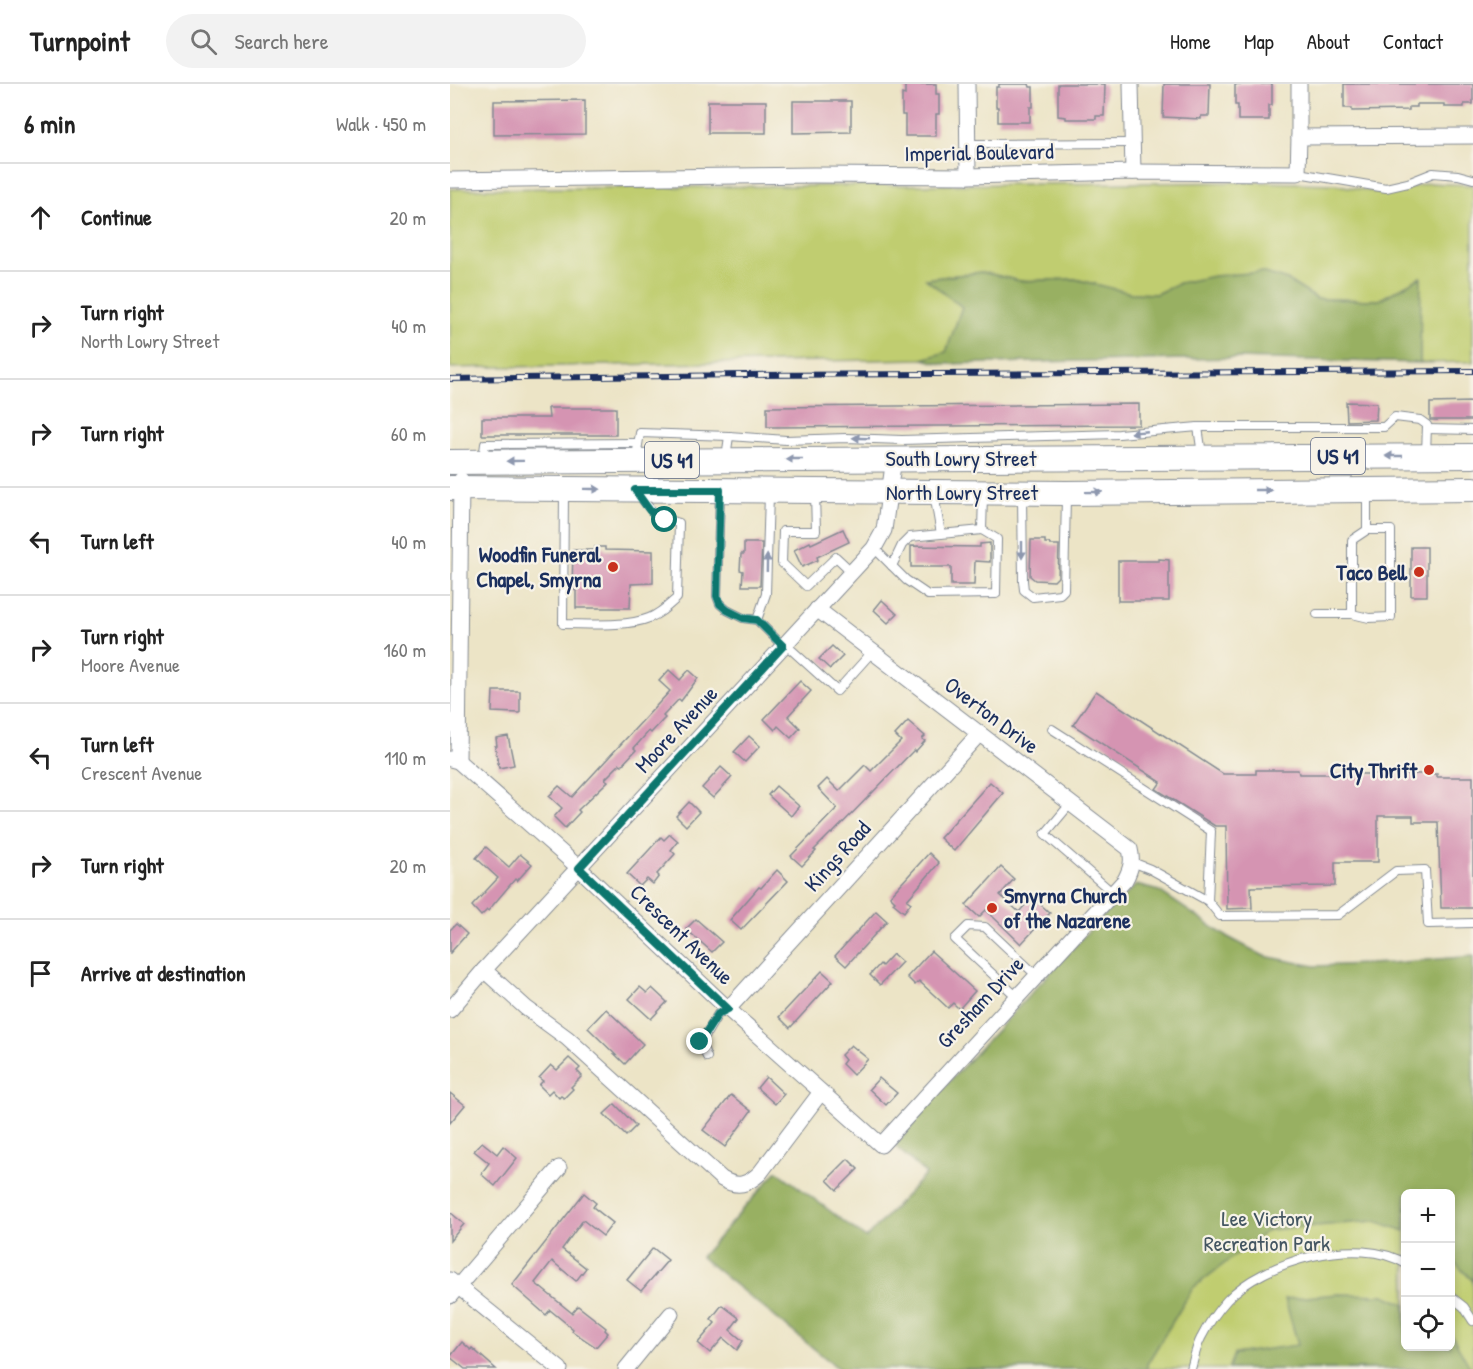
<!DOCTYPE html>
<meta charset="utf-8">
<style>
body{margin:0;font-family:"Patrick Hand",sans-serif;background:#f2f2f2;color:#222}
.controls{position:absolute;right:18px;bottom:18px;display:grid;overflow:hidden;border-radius:9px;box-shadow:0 3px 9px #0003}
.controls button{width:54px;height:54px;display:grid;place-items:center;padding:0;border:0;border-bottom:2px solid #e0e0e0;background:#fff;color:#222;font:30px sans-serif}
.stop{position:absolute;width:18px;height:18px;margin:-14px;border:4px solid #0f766e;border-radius:50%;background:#fff}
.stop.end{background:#0f766e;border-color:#fff;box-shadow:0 2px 6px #0008}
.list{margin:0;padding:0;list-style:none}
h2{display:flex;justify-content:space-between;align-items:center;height:78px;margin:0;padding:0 24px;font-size:26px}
h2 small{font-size:20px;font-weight:400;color:#767676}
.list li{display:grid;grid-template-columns:39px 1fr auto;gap:18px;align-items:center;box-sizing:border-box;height:108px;padding:0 24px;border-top:2px solid #e0e0e0}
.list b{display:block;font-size:22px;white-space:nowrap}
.list p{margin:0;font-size:20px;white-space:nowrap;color:#767676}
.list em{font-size:20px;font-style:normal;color:#767676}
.icon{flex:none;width:33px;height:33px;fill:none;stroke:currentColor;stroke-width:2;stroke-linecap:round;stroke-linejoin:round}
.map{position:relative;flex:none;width:1023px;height:1285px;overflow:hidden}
header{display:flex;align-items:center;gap:36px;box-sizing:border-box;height:84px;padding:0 30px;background:#fff;border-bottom:2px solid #e0e0e0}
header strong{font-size:28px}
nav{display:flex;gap:33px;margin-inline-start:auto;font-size:21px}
.search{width:420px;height:54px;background:#f2f2f2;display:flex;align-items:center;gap:15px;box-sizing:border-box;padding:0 21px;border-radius:33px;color:#767676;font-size:22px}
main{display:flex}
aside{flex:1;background:#fff}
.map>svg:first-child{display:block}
.green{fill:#c0cd6f;stroke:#6e7e66;stroke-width:1.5;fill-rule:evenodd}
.forest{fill:#98b062;stroke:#5a7060;stroke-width:1.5}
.building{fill:#d594b2}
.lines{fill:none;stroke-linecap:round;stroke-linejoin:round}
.service-casing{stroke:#848a92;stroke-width:10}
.minor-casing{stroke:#848a92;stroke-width:17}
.primary-casing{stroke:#848a92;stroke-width:26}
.service{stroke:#fff;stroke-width:8}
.minor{stroke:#fff;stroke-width:15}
.primary{stroke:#fff;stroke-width:24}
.rail-casing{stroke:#1b2f5e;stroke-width:6}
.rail{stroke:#f7f3e8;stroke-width:4;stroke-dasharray:11;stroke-linecap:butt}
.oneway{fill:#8d97ae}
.route{stroke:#0f766e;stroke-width:8}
.poi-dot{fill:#c8321e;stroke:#f7f3e8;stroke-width:2}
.labels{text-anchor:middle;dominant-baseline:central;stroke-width:4.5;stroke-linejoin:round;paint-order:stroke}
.shield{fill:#f7f3e8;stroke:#5d6a87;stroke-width:1.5}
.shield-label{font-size:21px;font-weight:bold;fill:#1b2f5e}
.street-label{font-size:22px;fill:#1b2f5e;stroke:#f7f3e8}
.poi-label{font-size:22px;font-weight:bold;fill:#1b2f5e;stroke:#f7f3e8;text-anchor:end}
.park-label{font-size:22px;fill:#445662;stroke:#f7f3e8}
</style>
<header>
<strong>Turnpoint</strong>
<div class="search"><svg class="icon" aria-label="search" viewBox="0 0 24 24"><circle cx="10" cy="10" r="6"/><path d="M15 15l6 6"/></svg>Search here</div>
<nav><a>Home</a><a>Map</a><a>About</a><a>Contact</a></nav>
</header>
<main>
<aside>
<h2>6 min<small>Walk · 450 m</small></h2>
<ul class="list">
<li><svg class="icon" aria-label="ahead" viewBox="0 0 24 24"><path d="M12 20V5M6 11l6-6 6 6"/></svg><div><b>Continue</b></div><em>20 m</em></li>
<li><svg class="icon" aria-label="right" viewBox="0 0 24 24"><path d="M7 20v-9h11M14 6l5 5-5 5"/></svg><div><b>Turn right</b><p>North Lowry Street</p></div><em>40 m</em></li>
<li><svg class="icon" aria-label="right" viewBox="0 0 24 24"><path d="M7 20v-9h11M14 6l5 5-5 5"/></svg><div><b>Turn right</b></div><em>60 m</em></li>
<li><svg class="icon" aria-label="left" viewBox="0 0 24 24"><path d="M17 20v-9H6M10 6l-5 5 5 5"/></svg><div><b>Turn left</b></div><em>40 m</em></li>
<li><svg class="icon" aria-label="right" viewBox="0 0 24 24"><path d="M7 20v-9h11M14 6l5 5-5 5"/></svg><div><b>Turn right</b><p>Moore Avenue</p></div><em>160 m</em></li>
<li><svg class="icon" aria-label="left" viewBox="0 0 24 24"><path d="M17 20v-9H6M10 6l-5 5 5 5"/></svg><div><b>Turn left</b><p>Crescent Avenue</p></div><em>110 m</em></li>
<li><svg class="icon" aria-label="right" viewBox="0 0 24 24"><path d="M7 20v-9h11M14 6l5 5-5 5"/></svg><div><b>Turn right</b></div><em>20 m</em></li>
<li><svg class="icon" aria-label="arrive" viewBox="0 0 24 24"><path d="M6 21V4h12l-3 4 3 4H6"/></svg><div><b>Arrive at destination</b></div></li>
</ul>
</aside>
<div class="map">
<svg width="1023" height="1285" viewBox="0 0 1023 1285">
<rect width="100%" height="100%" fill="#f7f3e8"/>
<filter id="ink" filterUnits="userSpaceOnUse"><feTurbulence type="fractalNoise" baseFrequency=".0167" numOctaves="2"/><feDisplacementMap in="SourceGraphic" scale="12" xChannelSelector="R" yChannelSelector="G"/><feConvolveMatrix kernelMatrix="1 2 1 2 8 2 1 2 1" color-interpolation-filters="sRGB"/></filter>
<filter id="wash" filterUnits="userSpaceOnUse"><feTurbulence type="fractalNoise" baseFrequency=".008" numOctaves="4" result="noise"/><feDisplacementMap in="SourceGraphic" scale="24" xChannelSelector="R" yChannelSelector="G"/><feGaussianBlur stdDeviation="1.35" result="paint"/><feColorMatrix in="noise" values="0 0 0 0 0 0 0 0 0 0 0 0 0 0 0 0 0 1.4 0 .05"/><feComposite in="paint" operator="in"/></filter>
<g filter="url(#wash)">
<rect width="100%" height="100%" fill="#ece4c6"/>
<g class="green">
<polygon points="810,98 883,100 936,110 978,99 1023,101 1023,278 970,279 970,194 929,216 867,215 837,196 729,199 706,210 678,209 625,195 570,197 532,188 476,195 512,223 496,269 473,275 0,284 0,105"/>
<path d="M 1023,948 L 1023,1285 L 528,1285 ZM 956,1110 L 1000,1110 L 1000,1262 L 956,1262 Z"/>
</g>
<g class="forest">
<polygon points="532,188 570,197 625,195 681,209 706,210 729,199 764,192 812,188 837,196 867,215 929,216 971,193 970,279 788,274 492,280 473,275 496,268 512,223 476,195"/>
<polygon points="686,801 709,807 776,852 814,872 865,882 941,879 1023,872 1023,1197 1001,1175 1000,1110 956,1110 955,1147 925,1137 818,1146 743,1204 697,1280 697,1285 389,1285 251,1173 327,1087 416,1154 476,1090 445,1062 486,1012 647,838"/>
<polygon points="888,1210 934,1211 955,1220 956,1262 1000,1262 1001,1250 1021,1285 778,1285 784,1270 848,1261 835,1215"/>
</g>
<g id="blocks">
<g class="building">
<polygon points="455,0 486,0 486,10 489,10 489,30 486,30 486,52 455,52 455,31 452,31 452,10 455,11"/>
<polygon points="549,0 579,0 580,3 583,3 583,23 580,23 580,38 548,38 548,23 546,23 546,3 549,3"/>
<polygon points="608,0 655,0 654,32 646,32 646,35 616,35 616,33 608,32"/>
<polygon points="714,0 760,0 759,32 751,32 751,35 713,33"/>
<polygon points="788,0 822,0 822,21 819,21 819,36 788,36 788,21 785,21 785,1"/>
<polygon points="894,0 1023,0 1023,20 1014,20 1014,23 994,23 994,20 967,20 967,23 959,23 959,26 902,27 902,24 894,24"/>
<polygon points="135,16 135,50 44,51 44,17"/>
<rect x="258" y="17" width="58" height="32"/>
<polygon points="343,17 401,17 401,48 343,49"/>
<polygon points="896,318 927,319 926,336 897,337"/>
<polygon points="1023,318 1023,336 980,336 980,319"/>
<polygon points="689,320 689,341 317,343 317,323"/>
<polygon points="98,324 166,324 166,351 32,351 32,334 99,334"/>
<polygon points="393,445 399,458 367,473 368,476 352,483 344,466 360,458 361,460"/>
<polygon points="581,456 595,456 595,459 599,459 600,461 609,461 608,493 604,497 585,496 580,492"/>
<polygon points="294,459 312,459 310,502 292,502 293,487 290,486 291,470 294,470"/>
<polygon points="540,459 540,478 525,477 524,501 501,501 501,483 461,483 461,462 530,463 530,460"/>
<polygon points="145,463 155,463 155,466 203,467 203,499 181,500 180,524 126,524 126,506 122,506 123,466 145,466"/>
<rect x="961" y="463" width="16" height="49"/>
<polygon points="709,475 719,476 719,517 668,517 668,477 709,477"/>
<polygon points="432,516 447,530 438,539 424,526"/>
<polygon points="382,562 393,572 380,585 369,575"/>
<polygon points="219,586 230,596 239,586 248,594 231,617 229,615 213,632 215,634 212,637 201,649 199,647 184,664 186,666 172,681 170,680 155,695 158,697 128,726 130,728 115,744 104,733 112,724 99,712 109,702 122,713 220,607 209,597"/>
<polygon points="350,597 361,607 338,632 350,644 341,654 328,642 325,646 314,635"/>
<polygon points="43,607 70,607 70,629 42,628"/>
<polygon points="646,607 773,690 806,690 806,686 848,686 849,690 987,690 987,693 1023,693 1023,824 991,824 988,738 963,738 963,732 928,732 928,778 885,778 885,802 801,803 802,824 777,825 776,742 765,742 706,705 711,698 623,641"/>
<polygon points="458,637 475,652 472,655 475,657 465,668 464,666 382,750 381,749 364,766 366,767 352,782 341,772 387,724 368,704 377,695 389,707 415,681 421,687 451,657 445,651"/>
<polygon points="58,652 64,681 49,684 45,662 47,662 46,654"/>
<polygon points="299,652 310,662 295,678 284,668"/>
<polygon points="271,683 282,693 263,714 252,704"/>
<polygon points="540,698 553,709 504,767 490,754"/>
<polygon points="326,702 349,722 341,732 318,711"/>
<polygon points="239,718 249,728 236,742 226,732"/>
<polygon points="220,750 228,757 221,766 225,770 207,790 209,792 203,800 197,795 190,802 177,790 211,753 214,756"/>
<polygon points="36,763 59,783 70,770 82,780 67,797 65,795 38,827 37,826 31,832 22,822 48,794 26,774"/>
<polygon points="479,769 489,779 457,816 461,819 454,828 443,819 445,817 440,812"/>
<polygon points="551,783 564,795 550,811 569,828 582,813 600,829 571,860 536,826 529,833 516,821"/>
<polygon points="327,786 338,797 291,846 280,836 309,803 311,804"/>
<polygon points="426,827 437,837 396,882 385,872"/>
<polygon points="246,835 272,858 262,868 236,845"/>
<polygon points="6,840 17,850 0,869 0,846"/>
<polygon points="481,867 525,907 509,925 503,919 498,924 469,897 465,901 457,893"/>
<polygon points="443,870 452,878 430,901 420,891 430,880 432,882"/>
<polygon points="372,887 383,897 340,944 329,933"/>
<polygon points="190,903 197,909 202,904 217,918 201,935 179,915"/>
<polygon points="156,925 193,960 175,980 138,944"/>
<polygon points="401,961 418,975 403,991 392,980 395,976 391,971"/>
<polygon points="119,974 130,984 127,987 132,992 121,1003 123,1005 114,1014 111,1012 109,1014 102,1006 98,1010 89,1001 93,997 89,994 101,981 107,986"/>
<polygon points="316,993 334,1010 325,1020 307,1004"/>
<polygon points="429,994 447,1009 436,1021 419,1005"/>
<polygon points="0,1009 15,1021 0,1039"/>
<polygon points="281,1011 301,1027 275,1063 253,1046"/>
<polygon points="165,1020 186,1042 176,1052 154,1030"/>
<polygon points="32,1058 47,1070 53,1062 67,1074 45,1102 31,1090 39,1079 24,1067"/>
<polygon points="398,1075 408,1085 387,1106 377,1096"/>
<polygon points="134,1109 146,1119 143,1123 163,1139 153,1152 133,1136 112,1165 136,1184 126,1197 102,1177 85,1199 122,1229 128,1222 156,1244 155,1246 158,1249 146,1263 122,1247 123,1245 100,1226 96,1231 62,1201"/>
<polygon points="0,1128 14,1140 0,1157"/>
<polygon points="203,1164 218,1176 191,1207 177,1196"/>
<polygon points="272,1221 289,1234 280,1246 293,1257 287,1266 273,1254 260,1269 248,1259 265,1239 261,1235"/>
<polygon points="12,1258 21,1266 22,1264 46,1285 15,1285 0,1273"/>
</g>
</g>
</g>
<g filter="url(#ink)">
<use href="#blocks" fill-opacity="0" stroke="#848a92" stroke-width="1.5"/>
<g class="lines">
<g class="service-casing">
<g id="service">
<polyline points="518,60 682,59"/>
<polyline points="848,89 936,104 958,99 983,89 1008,91 1023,95"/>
<polyline points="748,343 752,371"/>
<polyline points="977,345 1023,346"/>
<polyline points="186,373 190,349 279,352 336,356 396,354 452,356 669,350 748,343 934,343 945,333 970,336 977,341 976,370"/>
<polyline points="276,374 279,352"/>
<polyline points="33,375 35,360 188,359"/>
<polyline points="270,408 267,512 270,520 277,526 293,534 307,536 333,562"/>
<path d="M 114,409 L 113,540 C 138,540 177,543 199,534 C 210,530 218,522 227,514 L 229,439 C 207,434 200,427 188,409"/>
<polyline points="365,409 366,447 333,447 332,479 356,502 386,473 401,487"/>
<polyline points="484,410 491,450"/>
<polyline points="917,410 917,446 902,456 902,530 919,534 941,533 941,446 917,446"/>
<polyline points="572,412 573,497 574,506 583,513 610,510 614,506 616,413"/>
<polyline points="424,464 456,496 478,511 546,510 547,455 532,446 533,412"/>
<polyline points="442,482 452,461 460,453 532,446"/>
<polyline points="867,530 902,530"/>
<polyline points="307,536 316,510 319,410"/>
<polyline points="335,560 387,607 423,567"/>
<polyline points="602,645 761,747 758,817 770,832 888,831 946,787 975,786 978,840 1023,839"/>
<polyline points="621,719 595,750 663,809"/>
<polyline points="682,778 700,785 758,817"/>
<polyline points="566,912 505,855 518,842 535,843 586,891"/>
<polyline points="257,973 251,959 268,930 278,925"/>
<polyline points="1000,1212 1014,1223 1023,1237"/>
<path d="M 741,1285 C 744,1275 746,1263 751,1254 C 757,1242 768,1226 777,1216 C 813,1177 909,1150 956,1180"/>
</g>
</g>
<g class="minor-casing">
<g id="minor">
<polyline points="517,0 518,92"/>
<polyline points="681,0 683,88"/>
<polyline points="849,0 849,53"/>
<polyline points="0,96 364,91 518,92 683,88 848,89 849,53 1023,52"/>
<path d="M 0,675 L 8,677 L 129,784 L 278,925 L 431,1061 L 675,796 C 681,785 683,777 680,765 L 367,525"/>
<polyline points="8,677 11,396"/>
<path d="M 34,886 L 76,924 L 117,954 L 272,1095 C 288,1104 297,1101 310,1089 L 371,1008"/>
<polyline points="278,925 529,650"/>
<polyline points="0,926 34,886 424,464 434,446 444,374"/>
<polyline points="0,1196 110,1285"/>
<polyline points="0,1212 109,1084"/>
<polyline points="176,1285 221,1230"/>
</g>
</g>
<g class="primary-casing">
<g id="primary">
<polyline points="0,378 1023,372"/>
<polyline points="0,404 616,409 1023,405"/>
</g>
</g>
<use href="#service" class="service"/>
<use href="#minor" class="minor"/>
<use href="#primary" class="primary"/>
<g class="rail-casing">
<polyline id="rail" points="0,295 295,291 1023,287"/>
</g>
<use href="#rail" class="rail"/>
</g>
<defs><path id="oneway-solid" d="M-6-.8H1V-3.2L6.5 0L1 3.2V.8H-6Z" transform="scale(1.5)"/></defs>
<g class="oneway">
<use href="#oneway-solid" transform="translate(689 348) rotate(175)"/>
<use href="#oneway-solid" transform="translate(411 354) rotate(-178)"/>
<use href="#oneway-solid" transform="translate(944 372) rotate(180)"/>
<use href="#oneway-solid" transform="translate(344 375) rotate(180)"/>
<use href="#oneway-solid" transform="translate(65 377) rotate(179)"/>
<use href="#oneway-solid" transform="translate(142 405) rotate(1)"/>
<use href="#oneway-solid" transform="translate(813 406)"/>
<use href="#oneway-solid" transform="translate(644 408) rotate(-1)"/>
<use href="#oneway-solid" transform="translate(572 466) rotate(90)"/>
<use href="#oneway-solid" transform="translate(317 479) rotate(-89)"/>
</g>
</g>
<g class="lines" filter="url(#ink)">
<polyline class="route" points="215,436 200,427 185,406 270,406 267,512 270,520 277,526 293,534 307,536 333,562 129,784 278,925 268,930 250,958"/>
</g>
<g class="poi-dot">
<circle cx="163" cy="483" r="6"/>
<circle cx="969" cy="488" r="6"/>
<circle cx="979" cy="686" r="6"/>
<circle cx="542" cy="824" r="6"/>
</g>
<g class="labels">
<g class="shield">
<rect x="861" y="354" width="54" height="36" rx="4.5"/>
<rect x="195" y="358" width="54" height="36" rx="4.5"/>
</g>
<g class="shield-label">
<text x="888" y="372">US 41</text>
<text x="222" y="376">US 41</text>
</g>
<g class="street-label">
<text transform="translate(529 68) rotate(-1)">Imperial Boulevard</text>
<text x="511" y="374">South Lowry Street</text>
<text x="512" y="408">North Lowry Street</text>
<text transform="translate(542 631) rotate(37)">Overton Drive</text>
<text transform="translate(226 645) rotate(-47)">Moore Avenue</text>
<text transform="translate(387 772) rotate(-48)">Kings Road</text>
<text transform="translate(232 850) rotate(44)">Crescent Avenue</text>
<text transform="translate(530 918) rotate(-47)">Gresham Drive</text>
</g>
<g class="poi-label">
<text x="151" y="470">Woodfin Funeral<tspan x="151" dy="25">Chapel, Smyrna</tspan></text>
<text x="957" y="488">Taco Bell</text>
<text x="967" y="686">City Thrift</text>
<text x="554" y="811" text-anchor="start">Smyrna Church<tspan x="554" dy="25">of the Nazarene</tspan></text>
</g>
<g class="park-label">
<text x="817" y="1134">Lee Victory<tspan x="817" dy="25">Recreation Park</tspan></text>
</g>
</g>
</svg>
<div class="controls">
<button>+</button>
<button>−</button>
<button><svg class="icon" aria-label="locate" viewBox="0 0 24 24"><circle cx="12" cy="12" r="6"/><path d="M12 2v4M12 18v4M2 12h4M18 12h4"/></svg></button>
</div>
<div class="stop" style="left:215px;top:436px"></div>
<div class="stop end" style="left:250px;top:958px"></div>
</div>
</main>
